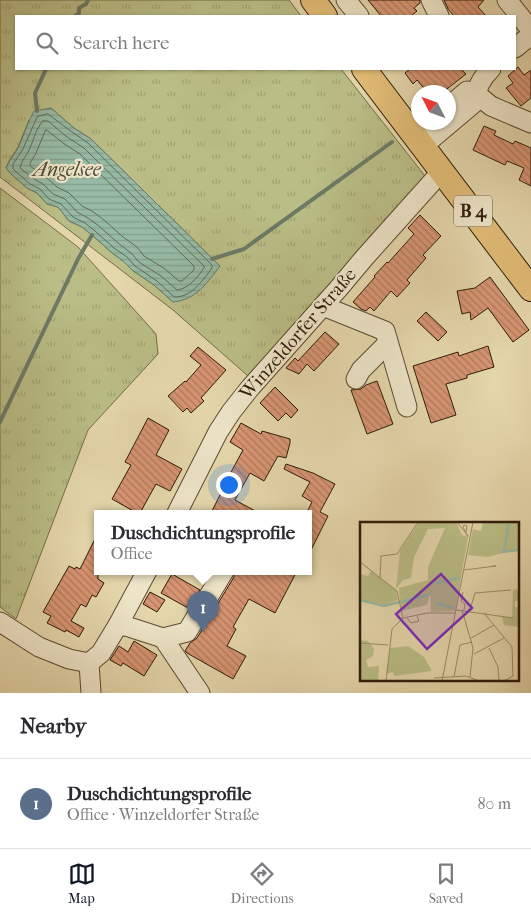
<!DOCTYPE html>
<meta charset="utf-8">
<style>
body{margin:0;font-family:"IM FELL French Canon",serif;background:#f7f7f7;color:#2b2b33}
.compass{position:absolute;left:411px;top:85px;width:45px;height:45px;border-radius:50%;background:#fff;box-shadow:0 1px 4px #0004;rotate:312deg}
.you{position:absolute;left:228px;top:484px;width:18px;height:18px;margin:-12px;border:4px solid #fff;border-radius:50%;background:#1a73e8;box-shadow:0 0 0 8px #1a73e833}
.badge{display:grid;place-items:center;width:32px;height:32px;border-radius:50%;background:#111827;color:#fff;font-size:16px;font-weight:700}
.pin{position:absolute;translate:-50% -41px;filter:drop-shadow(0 1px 2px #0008)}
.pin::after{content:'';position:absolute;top:26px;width:18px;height:15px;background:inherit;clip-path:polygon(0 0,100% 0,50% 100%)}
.popup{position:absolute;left:94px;top:510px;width:218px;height:65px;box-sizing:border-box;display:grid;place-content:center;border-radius:0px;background:#fff;filter:drop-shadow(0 1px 4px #0005);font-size:16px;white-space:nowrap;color:#7c7c81}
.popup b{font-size:19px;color:#2b2b33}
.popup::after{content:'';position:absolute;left:50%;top:100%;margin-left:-10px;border:10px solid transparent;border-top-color:#fff}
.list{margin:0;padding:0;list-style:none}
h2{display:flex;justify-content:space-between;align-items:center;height:65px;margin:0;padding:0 20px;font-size:21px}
h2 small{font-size:16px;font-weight:400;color:#7c7c81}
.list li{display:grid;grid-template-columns:32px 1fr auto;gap:15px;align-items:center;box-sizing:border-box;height:90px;padding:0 20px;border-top:1px solid #e1e1e2}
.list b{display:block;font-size:19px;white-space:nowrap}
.list p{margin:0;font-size:16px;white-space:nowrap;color:#7c7c81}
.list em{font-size:16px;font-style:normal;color:#7c7c81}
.icon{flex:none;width:28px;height:28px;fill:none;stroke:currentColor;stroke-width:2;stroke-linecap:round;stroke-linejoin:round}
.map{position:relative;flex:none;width:531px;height:693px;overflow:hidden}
.search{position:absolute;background:#fff;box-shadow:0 1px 4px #0004;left:15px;right:15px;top:15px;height:55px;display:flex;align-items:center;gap:12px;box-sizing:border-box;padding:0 18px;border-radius:0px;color:#7c7c81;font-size:19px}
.sheet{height:155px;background:#fff}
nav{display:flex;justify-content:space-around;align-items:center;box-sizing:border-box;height:70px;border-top:1px solid #e1e1e2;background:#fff;font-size:14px;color:#7c7c81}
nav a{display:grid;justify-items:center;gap:2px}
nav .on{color:#111827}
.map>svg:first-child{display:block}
.grass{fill:url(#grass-tufts);stroke:#746c47;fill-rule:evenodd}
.water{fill:url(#water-rules);stroke:#6c7a66}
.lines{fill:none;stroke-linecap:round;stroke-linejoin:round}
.shore{stroke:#626a56;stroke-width:1}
.stream{stroke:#6c7a66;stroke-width:4}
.building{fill:url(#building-back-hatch);stroke:#2e1b08}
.minor-casing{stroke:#5c4a31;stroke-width:21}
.major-casing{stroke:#2e1b08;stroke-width:26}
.minor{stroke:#eee5c9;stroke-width:19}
.major{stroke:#e2bc76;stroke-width:24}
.labels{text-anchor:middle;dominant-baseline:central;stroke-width:4.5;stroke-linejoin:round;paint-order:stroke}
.shield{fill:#eee5c9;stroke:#685842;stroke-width:1}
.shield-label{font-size:18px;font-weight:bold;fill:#2e1b08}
.street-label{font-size:19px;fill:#2e1b08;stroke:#eee5c9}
.water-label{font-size:20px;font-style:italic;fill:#4d4b37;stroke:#eee5c9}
.inset-river{fill:none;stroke:#96baa5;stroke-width:2.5}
.inset-road{fill:none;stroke:#9c8c6a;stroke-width:1}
.view{fill:#7b2cbf;fill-opacity:0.15;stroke:#7b2cbf;stroke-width:2.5}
.inset-edge{fill:none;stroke:#2e1b08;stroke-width:2.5}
</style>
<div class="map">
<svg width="531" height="693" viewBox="0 0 531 693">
<defs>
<pattern id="grass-tufts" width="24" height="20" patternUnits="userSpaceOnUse" patternTransform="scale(1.25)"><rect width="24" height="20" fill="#babd86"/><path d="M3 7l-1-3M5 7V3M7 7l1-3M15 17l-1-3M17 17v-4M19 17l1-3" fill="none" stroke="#a0a272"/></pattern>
<pattern id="water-rules" width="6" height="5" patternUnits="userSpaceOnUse" patternTransform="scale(1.25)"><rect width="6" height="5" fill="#96baa5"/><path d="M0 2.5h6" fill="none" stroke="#829f8d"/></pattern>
<pattern id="building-back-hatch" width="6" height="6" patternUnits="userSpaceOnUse" patternTransform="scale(1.25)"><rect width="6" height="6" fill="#d89573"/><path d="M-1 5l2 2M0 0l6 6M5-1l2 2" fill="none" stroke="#b0795c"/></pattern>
</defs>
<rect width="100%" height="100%" fill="#e5d7ac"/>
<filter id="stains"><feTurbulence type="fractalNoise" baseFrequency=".004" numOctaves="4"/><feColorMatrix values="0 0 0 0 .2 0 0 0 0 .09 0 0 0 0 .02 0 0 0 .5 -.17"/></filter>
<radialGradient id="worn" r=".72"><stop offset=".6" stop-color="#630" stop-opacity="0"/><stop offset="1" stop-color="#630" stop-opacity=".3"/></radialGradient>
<g class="grass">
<path d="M 0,0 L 289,0 L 301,16 L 16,16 L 16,69 L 341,69 L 425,176 L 248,376 L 173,310 L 0,177 ZM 51,108 L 74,128 L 91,139 L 220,266 L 173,302 L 154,285 L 132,270 L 123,261 L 111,252 L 92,235 L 82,227 L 69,221 L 58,207 L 47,204 L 37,193 L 27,188 L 12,175 L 6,168 L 9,161 L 18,147 L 29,120 Z"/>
<polygon points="0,188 78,247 156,334 158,354 88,430 16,619 0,607"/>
</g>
<path class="water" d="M 51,108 L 74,128 L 91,139 L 220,266 C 207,283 196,300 173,302 L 154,285 L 132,270 L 123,261 L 111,252 L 92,235 L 82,227 L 69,221 L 58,207 L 47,204 L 37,193 L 27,188 L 12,175 L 6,168 C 9,161 14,155 18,148 C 24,136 27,123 34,111 Z"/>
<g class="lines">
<g class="shore">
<path d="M 48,114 L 72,132 L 88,143 L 212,265 L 212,268 C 203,280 191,298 174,297 L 157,281 L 135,266 L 127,257 L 114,248 L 95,231 L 85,223 L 73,217 L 61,204 L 49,199 L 40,189 L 30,184 L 13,169 L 13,164 L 23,149 L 37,117 Z"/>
<path d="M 43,121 L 48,121 L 67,137 L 84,148 L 204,266 L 204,268 C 198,277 188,289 177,290 L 161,276 L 139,262 L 131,253 L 118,243 L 99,226 L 88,218 L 77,212 L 65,199 L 53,194 L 43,184 L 34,179 L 20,168 C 21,162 24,159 27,154 C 33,144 35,129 43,121 Z"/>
<polygon points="46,130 48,131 63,143 80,154 194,266 194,270 182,281 179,281 165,269 144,256 137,247 123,237 104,220 92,211 82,206 69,193 57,187 48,179 30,166 30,163 35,155"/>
</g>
<g class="stream">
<polyline points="75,16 79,13 79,8 86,4 88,0"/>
<polyline points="37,111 35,93 46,69"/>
<polyline points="212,259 244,249 392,142"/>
<polyline points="0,422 78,259 92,235"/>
</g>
</g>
<g class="building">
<polygon points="368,0 420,0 420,3 414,8 417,11 411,16 381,16"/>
<polygon points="444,0 484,0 478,7 486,16 454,16 448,9"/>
<polygon points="518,67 524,75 531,70 531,98 521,106 506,88 513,83 508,76"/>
<polygon points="410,69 461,69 466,74 443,92 427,92 417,80 413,84 405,73"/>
<polygon points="484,126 496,131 494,135 513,144 515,141 531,148 531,186 519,180 524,168 507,161 505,165 473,150"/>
<polygon points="420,215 441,236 423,255 426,258 407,280 410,283 397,297 391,291 374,311 370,307 366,311 361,309 353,302 375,277 374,276 387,262 388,263 414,234 408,228"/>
<polygon points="490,277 529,330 513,342 488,308 471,320 470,312 462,314 457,291 475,288"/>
<polygon points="426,312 447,332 438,341 417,321"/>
<polygon points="325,332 339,344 314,371 307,364 299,374 286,368 295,358 298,361"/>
<polygon points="488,346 494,367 467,375 467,378 446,384 456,415 431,423 413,366 458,352 459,356"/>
<polygon points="198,347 226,370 201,398 204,401 191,413 187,408 183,412 168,396 185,381 186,382 201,365 190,356"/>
<polygon points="377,381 393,424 367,434 351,390 361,389 366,385"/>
<polygon points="275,387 298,410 291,418 286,413 278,421 260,403"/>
<polygon points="148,418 169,430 156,455 182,469 170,491 156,484 140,513 137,513 112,499 131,465 125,462"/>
<polygon points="241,423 261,434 262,431 290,439 290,443 286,458 278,456 264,481 250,473 235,500 259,513 211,513 225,485 224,485 243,450 230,442"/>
<polygon points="286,464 313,473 335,484 320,512 328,516 308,556 308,510 312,502 302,496 310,482 284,469"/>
<polygon points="98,533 98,579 104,583 96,597 92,595 86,607 81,604 71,621 84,628 79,637 66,630 65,632 47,623 51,616 43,612 69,566 75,569 76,567 80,569"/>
<polygon points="235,571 297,571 275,613 249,599 233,627 236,629 227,646 246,656 233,679 187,653 185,651 190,643 197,638 234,577"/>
<polygon points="172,574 200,590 188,608 161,593"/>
<polygon points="150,592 165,600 157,612 143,604"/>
<polygon points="134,641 157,655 144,676 123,663 121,666 110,660 119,646 128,652"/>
</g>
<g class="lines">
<g class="minor-casing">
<g id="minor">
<polyline points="346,0 359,16"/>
<polyline points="431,0 439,16"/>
<polyline points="507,0 531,30"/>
<polyline points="515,48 531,35"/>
<polyline points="448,107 467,91 475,93 491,106 531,123"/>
<polyline points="414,135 429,122"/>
<path d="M 423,146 L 474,103 C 476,89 481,78 491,69"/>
<polyline points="323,306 385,331 407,407"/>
<polyline points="356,379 361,370 388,343"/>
<polyline points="177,513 218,432 231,412 250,388 339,288 365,257 442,171"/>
<polyline points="0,622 39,647 69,659 89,663"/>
<polyline points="118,625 129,627 163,638 187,632 224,571"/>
<polyline points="163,638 200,693"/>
<polyline points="91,693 89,663 101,653 118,625 147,571"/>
</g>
</g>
<g class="major-casing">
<g id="major">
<polyline points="313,0 325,16"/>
<polyline points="364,69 531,289"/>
</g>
</g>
<use href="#minor" class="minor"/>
<use href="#major" class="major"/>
</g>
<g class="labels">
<rect class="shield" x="454" y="195.5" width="38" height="31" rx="4"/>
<g class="shield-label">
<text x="473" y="211">B 4</text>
</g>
<g class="street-label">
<text transform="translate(298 334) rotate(-49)">Winzeldorfer Straße</text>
</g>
<g class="water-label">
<text x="67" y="169">Angelsee</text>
</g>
</g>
<g transform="translate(360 522)">
<rect width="159" height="159" fill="#e5d7ac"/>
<path d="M 59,0 L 96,0 L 102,13 L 108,15 L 95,89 L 71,90 L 70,71 L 67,83 L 41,89 L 39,66 L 68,58 L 68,45 L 85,6 L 68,7 L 54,35 L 51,56 L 43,58 L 36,67 L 40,29 ZM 123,0 L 159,0 L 159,27 L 127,35 L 108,33 L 113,7 L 121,9 ZM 11,49 L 36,68 L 38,78 L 24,83 L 0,77 L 0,52 L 8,54 ZM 159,67 L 159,79 L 155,79 L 155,85 L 159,86 L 159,105 L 144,103 L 142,95 L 152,96 L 153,68 ZM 0,118 L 8,119 L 14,127 L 13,134 L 6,138 L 8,145 L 19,144 L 18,159 L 0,159 ZM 48,124 L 64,135 L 72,149 L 34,154 L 33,150 L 26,152 L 30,126 Z" fill="#babd86"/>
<path class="inset-river" d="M 144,29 L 149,0M 142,30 L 159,28M 76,61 L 99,56M 0,78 L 24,84 L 71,72M 76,81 L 94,86"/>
<path class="inset-road" d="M 97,0 L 108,14M 106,10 L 107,4 L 104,3 L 103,5 L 108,15M 0,40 L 37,69 L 43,96M 104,48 L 136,44 L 132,44M 20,56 L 21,34 L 37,32 L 58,0M 103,70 L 101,79 L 105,82 L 104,88M 96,88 L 153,96M 102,88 L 113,126 L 110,155M 110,88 L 115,71 L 151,68M 124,91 L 152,125 L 153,154 L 144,159M 47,96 L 51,101 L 59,99 L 57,94M 111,116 L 134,103M 0,121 L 28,123M 129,126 L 138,145 L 139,159M 114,132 L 144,116M 94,155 L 100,123 L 112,120M 74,156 L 106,154 L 119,159M 26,159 L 32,107 L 43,96 L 67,91 L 95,91M 82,159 L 113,0"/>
<path class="view" d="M 81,52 L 112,86 L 67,127 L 36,92 Z"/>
<rect width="159" height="159" class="inset-edge"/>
</g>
<rect width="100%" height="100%" filter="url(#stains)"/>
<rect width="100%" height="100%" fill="url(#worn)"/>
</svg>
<svg class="compass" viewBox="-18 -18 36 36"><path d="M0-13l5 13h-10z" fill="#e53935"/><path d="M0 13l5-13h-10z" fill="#7c7c81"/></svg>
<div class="you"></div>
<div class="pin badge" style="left:203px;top:632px;background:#5c6f8a">1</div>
<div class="popup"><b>Duschdichtungsprofile</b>Office</div>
<div class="search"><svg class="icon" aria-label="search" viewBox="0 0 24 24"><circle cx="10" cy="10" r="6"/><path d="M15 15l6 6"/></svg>Search here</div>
</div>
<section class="sheet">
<h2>Nearby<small></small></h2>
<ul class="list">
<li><span class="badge" style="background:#5c6f8a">1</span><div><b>Duschdichtungsprofile</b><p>Office · Winzeldorfer Straße</p></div><em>80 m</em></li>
</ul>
</section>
<nav>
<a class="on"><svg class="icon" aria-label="map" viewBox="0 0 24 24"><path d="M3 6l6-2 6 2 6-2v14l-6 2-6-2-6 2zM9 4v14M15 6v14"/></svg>Map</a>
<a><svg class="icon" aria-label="directions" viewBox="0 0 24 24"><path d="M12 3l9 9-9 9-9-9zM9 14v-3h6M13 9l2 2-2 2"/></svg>Directions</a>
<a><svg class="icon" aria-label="saved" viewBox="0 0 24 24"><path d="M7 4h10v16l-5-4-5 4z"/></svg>Saved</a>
</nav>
